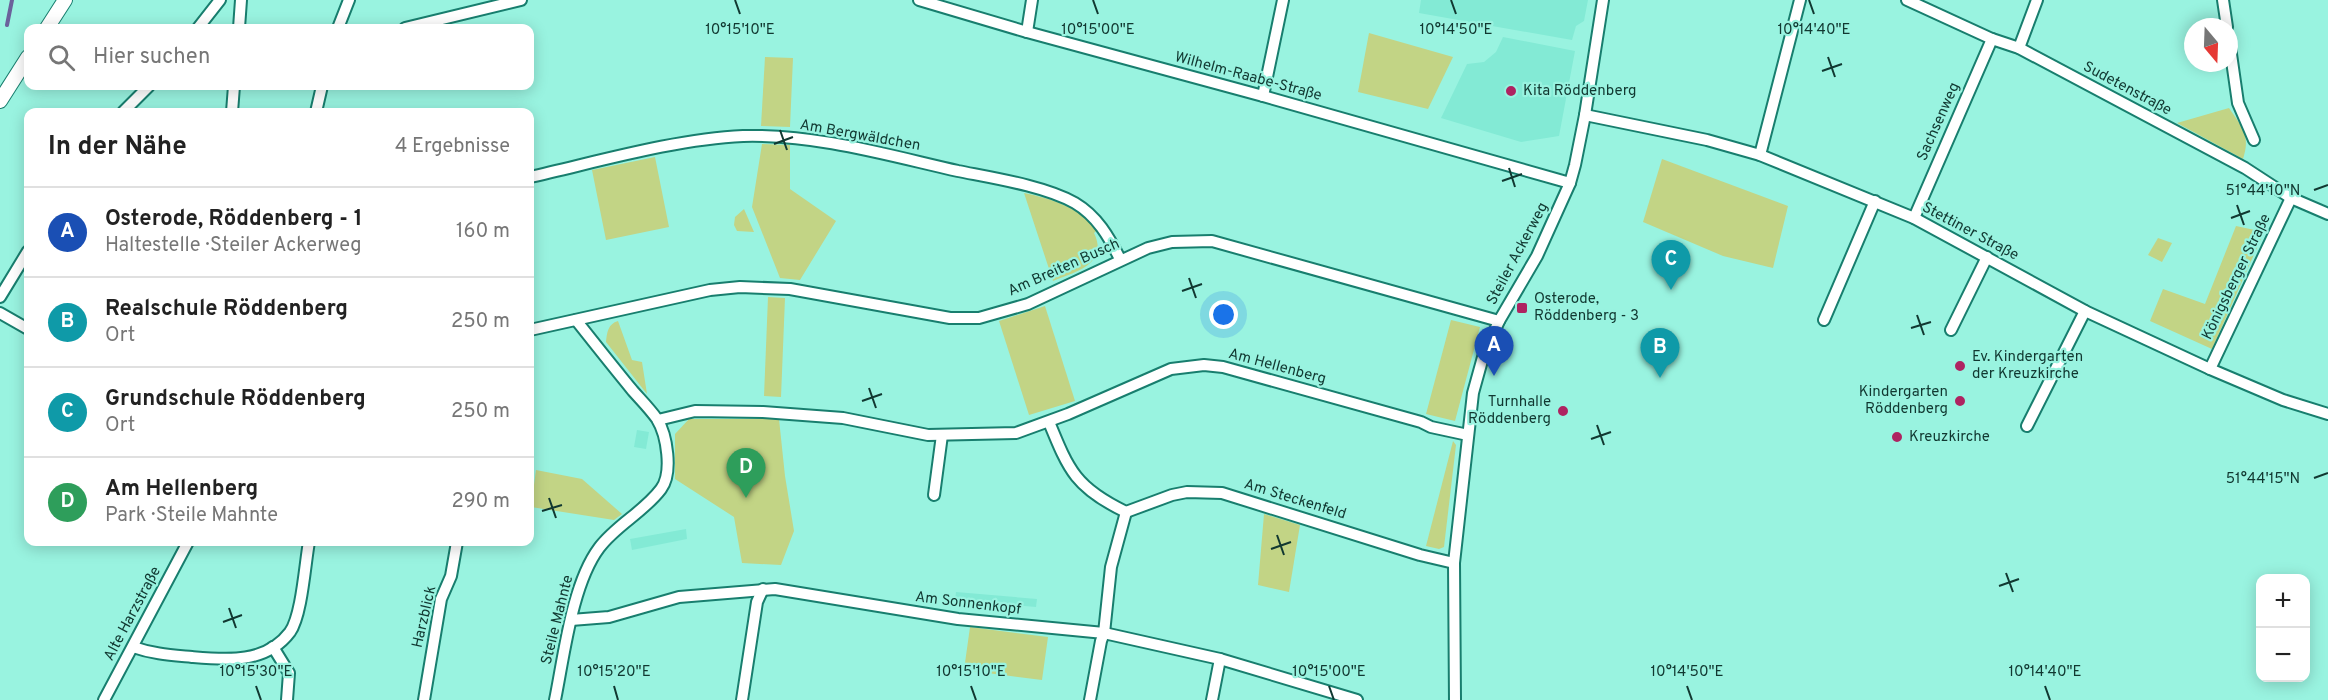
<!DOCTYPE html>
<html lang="de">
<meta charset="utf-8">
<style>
body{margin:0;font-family:Overpass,sans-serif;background:#f6f6f6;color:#222}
.controls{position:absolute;right:18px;bottom:18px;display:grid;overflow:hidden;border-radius:12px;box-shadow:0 3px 15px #0003}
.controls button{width:54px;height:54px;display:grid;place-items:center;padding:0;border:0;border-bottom:2px solid #e0e0e0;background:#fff;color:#222;font:30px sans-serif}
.compass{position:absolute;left:2184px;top:18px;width:54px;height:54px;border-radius:50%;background:#fff;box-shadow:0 3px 15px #0003;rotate:161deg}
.you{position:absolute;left:1224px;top:315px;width:21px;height:21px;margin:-15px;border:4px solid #fff;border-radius:50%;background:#1a73e8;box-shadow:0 0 0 9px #1a73e833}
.badge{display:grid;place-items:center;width:39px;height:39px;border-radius:50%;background:#2563eb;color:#fff;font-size:20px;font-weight:700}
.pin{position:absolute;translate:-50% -50px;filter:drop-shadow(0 2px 3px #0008)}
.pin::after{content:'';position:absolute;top:32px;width:21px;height:18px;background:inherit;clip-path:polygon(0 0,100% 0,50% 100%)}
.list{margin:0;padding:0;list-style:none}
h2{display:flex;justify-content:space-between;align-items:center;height:78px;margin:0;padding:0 24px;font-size:26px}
h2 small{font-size:20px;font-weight:400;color:#767676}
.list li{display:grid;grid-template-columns:39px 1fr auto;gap:18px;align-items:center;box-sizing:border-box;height:90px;padding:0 24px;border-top:2px solid #e0e0e0}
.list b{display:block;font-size:22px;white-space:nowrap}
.list p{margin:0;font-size:20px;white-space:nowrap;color:#767676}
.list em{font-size:20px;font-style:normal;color:#767676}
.icon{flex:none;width:33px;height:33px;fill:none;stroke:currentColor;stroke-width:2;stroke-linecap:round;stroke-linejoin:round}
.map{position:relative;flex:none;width:2328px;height:700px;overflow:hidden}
.search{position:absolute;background:#fff;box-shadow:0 3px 15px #0003;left:24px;top:24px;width:510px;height:66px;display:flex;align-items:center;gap:15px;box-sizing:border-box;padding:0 21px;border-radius:12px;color:#767676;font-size:22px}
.panel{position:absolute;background:#fff;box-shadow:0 3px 15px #0003;left:24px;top:108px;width:510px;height:438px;border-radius:12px}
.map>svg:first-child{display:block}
.built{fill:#83ead5}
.green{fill:#c2d485}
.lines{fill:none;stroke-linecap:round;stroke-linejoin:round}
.stream{stroke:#6b619b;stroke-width:4}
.minor-casing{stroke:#187e6e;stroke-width:14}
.tertiary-casing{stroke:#187e6e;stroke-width:16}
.minor{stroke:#fff;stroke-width:10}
.tertiary{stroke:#fff;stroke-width:14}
.ticks{fill:none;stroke:#113831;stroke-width:2}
.poi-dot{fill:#ae2361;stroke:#99f3e0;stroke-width:2}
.labels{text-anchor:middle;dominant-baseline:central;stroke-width:4.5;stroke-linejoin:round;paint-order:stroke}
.street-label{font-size:15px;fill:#113831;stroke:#99f3e0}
.poi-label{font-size:15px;fill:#113831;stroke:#99f3e0;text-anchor:start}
.ticks-label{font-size:15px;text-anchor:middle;fill:#113831;stroke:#99f3e0;stroke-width:4.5;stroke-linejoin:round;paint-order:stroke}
</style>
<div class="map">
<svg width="2328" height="700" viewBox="0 0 2328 700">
<rect width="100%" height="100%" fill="#99f3e0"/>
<g class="built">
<polygon points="1421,0 1588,0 1584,21 1576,26 1572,40 1419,13"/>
<polygon points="1503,37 1575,51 1559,136 1521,142 1441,118 1467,64 1484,62 1496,52"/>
<polygon points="637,430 649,432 646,449 634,447"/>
<polygon points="686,529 687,539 632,550 630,539"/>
<polygon points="956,592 1037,599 1036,607 955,600"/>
</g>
<g class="green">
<polygon points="1369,33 1453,57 1428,109 1358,92"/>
<polygon points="765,57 793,58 790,127 761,126"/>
<path d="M 2229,108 C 2242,127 2251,136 2243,159 L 2177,123 Z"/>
<polygon points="762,144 790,145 790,189 836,221 800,280 780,278 752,207"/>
<polygon points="655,157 669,227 606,240 592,170"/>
<polygon points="1662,159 1788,206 1773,268 1723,256 1643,222"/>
<path d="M 1024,193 C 1049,198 1082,208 1097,230 L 1094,233 C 1109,264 1075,272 1053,281 Z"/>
<polygon points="744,209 754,232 737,231 734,225 735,217"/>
<polygon points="2236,226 2264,232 2212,349 2150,321 2163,289 2205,304"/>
<polygon points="2158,238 2172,243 2162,262 2148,255"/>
<polygon points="768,297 785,298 781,397 764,396"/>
<polygon points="1045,306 1075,401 1029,415 999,321"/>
<polygon points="1451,320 1480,327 1455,421 1426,414"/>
<path d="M 618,321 L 632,360 L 642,362 L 647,394 L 606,342 C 607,332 608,324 618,321 Z"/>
<polygon points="689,419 779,419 785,476 794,531 781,565 742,563 734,517 675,479 675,434"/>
<polygon points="1453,441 1456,445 1444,547 1439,549 1426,546"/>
<polygon points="536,470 582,479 622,514 614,520 531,507"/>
<polygon points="1264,514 1300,525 1289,592 1258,585"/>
<polygon points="970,627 1048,637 1042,680 964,670"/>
</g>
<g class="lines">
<polyline class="stream" points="7,25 12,0"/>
<g class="minor-casing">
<g id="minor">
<polyline points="919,0 1027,32 1263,96 1570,183"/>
<polyline points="1907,0 1992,39 2019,48 2245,168 2291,198 2328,214"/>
<polyline points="2223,0 2227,27"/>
<polyline points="198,28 220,0"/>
<polyline points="239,28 241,0"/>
<polyline points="338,28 349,0"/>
<polyline points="405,28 521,0"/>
<polyline points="1027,32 1032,0"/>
<polyline points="2229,40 2238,103 2254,140"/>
<polyline points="2019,48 2037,0"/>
<polyline points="1263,96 1283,0"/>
<polyline points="123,112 149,86"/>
<polyline points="232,112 234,86"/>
<polyline points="316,112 322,86"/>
<polyline points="1585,115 1707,140 1760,155 1914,218 2085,311 2210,369 2283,400 2328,414"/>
<polyline points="1760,155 1800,0"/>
<path d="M 530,177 C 597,162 675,139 743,136 C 816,134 887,155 958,171 C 993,178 1045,186 1075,203 C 1097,216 1109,237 1120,259"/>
<polyline points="1914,218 1992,39"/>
<polyline points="0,297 28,251"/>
<polyline points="0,313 28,329"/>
<polyline points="1824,320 1875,201"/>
<polyline points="530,330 710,290 740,287 790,289 950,318 979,318 1028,304 1148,248 1172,242 1212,241 1499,321"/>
<polyline points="1951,330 1987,257"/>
<polyline points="2210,369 2291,198"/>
<polyline points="658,420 695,411 763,412 843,418 928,435 1016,433 1068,414 1171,369 1204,365 1223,367 1421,422 1431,427 1468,435"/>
<path d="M 1049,422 C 1069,471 1076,488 1126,512 L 1172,495 L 1187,492 L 1222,493 L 1420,555 L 1454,563"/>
<polyline points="2027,426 2085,311"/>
<polyline points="934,495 942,435"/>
<polyline points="571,620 609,617 679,597 775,589 958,619 1104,633 1220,659 1357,700"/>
<path d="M 133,647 C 153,654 171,655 192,657 C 226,660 266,664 290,632 C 302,615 305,563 309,542"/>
<polyline points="273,647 289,673 287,700"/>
<polyline points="104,700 188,542"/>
<polyline points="424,700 441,599 451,576 457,542"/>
<path d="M 555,700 C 564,656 572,584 599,548 C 616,525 644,512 661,489 C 673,473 667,435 657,419 C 650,409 641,400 633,391 C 614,368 595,344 576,320"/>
<polyline points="742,700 757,602 763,589"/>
<polyline points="1090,700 1101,641 1104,633 1111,567 1126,512"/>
<polyline points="1212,700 1220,659"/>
<polyline points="1455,700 1454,563 1473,393 1483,357 1499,321 1537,256 1570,183 1575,165 1585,115 1603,0"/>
</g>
</g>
<g class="tertiary-casing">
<g id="tertiary">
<polyline points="47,28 65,0"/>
<polyline points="0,101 28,57"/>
</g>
</g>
<use href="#minor" class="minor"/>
<use href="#tertiary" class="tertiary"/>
</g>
<path class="ticks" d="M 735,0 L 740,14M 1093,0 L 1098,14M 1451,0 L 1456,14M 1809,0 L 1814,14M 1828,57 L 1835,77M 1822,71 L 1842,64M 780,130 L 787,150M 774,144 L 793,137M 1509,168 L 1515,187M 1502,181 L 1522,174M 2314,190 L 2328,185M 2237,205 L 2244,225M 2231,218 L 2250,211M 1189,278 L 1196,298M 1182,291 L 1202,284M 1917,315 L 1924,335M 1911,328 L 1931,322M 869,388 L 876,408M 862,401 L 882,394M 1597,425 L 1604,445M 1591,439 L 1611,432M 2314,478 L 2328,473M 549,498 L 556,518M 542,511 L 562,505M 1277,535 L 1284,555M 1271,549 L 1291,542M 2006,573 L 2013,592M 1999,586 L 2019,579M 229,608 L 236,628M 223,622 L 242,615M 256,686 L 261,700M 614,686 L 618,700M 971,686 L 976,700M 1329,686 L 1334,700M 1687,686 L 1692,700M 2045,686 L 2050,700"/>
<g class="poi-dot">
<circle cx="1511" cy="91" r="6"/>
<rect x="1516" y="302" width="12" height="12" rx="3"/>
<circle cx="1960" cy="366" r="6"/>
<circle cx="1960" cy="401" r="6"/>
<circle cx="1563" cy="411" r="6"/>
<circle cx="1897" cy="437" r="6"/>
</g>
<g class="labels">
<g class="street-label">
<text transform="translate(1248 77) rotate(15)">Wilhelm-Raabe-Straße</text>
<text transform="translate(2127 89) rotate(28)">Sudetenstraße</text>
<text transform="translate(1939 122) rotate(-66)">Sachsenweg</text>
<text transform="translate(860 136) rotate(10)">Am Bergwäldchen</text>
<text transform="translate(1970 232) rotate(28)">Stettiner Straße</text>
<text transform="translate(1518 254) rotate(-62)">Steiler Ackerweg</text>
<text transform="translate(1064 268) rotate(-24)">Am Breiten Busch</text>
<text transform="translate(2237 277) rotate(-64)">Königsberger Straße</text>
<text transform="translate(1277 367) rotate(15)">Am Hellenberg</text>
<text transform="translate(1295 500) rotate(17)">Am Steckenfeld</text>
<text transform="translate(968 604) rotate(7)">Am Sonnenkopf</text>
<text transform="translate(133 614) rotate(-62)">Alte Harzstraße</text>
<text transform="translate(425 617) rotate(-77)">Harzblick</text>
<text transform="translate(558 620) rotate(-76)">Steile Mahnte</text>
</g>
<g class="poi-label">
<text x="1523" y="91">Kita Röddenberg</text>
<text x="1534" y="299">Osterode,<tspan x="1534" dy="17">Röddenberg - 3</tspan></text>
<text x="1972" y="357">Ev. Kindergarten<tspan x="1972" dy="17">der Kreuzkirche</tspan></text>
<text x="1948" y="392" text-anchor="end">Kindergarten<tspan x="1948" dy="17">Röddenberg</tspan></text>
<text x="1551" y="402" text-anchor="end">Turnhalle<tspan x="1551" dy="17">Röddenberg</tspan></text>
<text x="1909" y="437">Kreuzkirche</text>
</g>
</g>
<g class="ticks-label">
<text x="1456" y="34">10°14'50"E</text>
<text x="740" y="34">10°15'10"E</text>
<text x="1098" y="34">10°15'00"E</text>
<text x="1814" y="34">10°14'40"E</text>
<text x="2263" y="195">51°44'10"N</text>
<text x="2263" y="483">51°44'15"N</text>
<text x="256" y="676">10°15'30"E</text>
<text x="614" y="676">10°15'20"E</text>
<text x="971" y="676">10°15'10"E</text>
<text x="1329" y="676">10°15'00"E</text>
<text x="1687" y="676">10°14'50"E</text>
<text x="2045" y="676">10°14'40"E</text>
</g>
</svg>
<div class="controls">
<button>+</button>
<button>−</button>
</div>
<svg class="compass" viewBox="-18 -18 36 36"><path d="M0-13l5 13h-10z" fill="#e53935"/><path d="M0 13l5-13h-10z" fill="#767676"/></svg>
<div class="you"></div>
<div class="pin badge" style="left:1494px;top:376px;background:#1a4fb4">A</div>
<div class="pin badge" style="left:1660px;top:378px;background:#0f9aa8">B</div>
<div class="pin badge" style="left:1671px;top:290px;background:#0f9aa8">C</div>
<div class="pin badge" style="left:746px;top:498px;background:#2e9e5b">D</div>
<div class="search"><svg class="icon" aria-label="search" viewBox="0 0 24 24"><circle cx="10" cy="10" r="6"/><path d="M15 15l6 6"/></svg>Hier suchen</div>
<section class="panel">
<h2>In der Nähe<small>4 Ergebnisse</small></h2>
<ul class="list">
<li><span class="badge" style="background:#1a4fb4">A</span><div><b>Osterode, Röddenberg - 1</b><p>Haltestelle · Steiler Ackerweg</p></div><em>160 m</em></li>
<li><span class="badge" style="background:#0f9aa8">B</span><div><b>Realschule Röddenberg</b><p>Ort</p></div><em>250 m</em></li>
<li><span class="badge" style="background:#0f9aa8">C</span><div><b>Grundschule Röddenberg</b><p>Ort</p></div><em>250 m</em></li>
<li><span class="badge" style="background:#2e9e5b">D</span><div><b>Am Hellenberg</b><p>Park · Steile Mahnte</p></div><em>290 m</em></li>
</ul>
</section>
</div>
